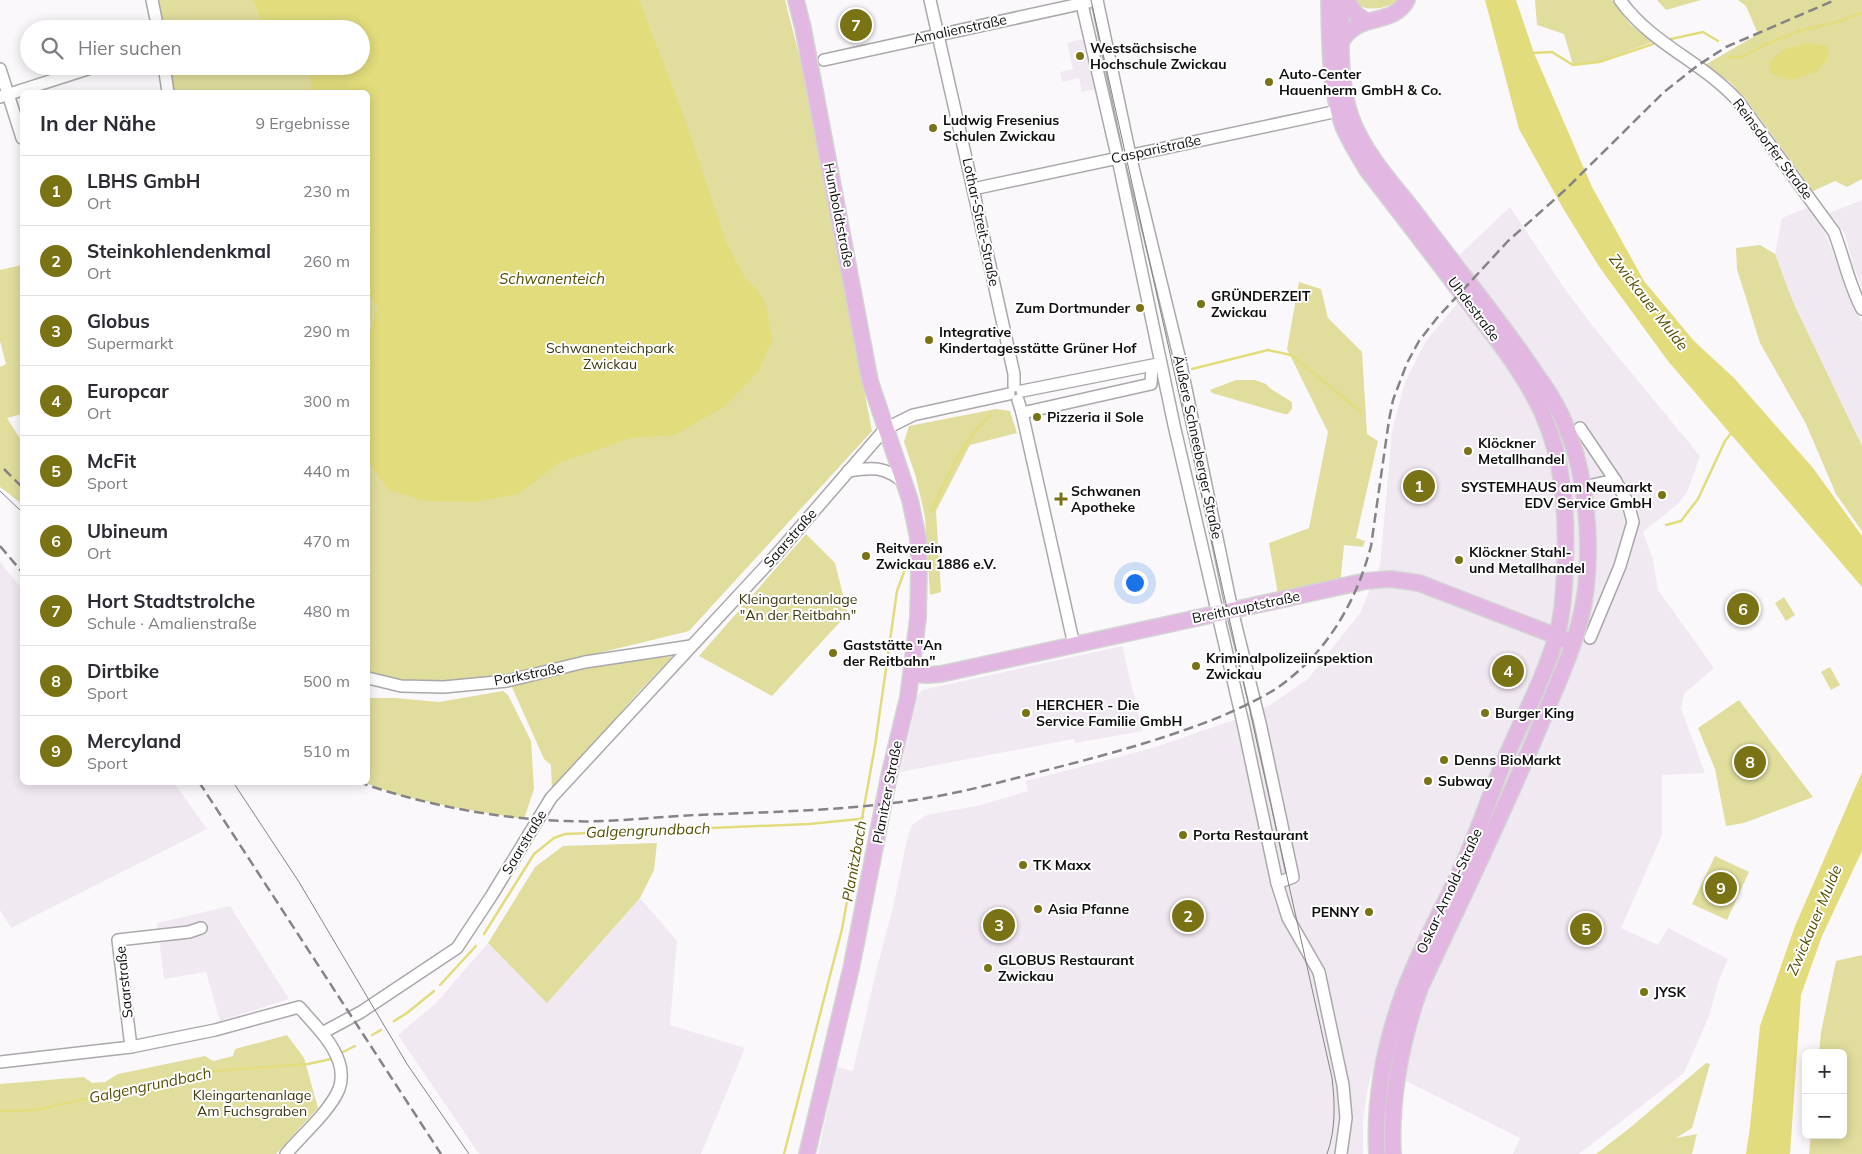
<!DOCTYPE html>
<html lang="de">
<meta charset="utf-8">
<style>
body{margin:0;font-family:Mulish,sans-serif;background:#f2f2f3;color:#2b2b33}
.controls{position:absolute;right:15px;bottom:15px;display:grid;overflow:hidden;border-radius:8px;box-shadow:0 2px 12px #0003}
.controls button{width:45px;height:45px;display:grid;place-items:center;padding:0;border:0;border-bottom:1px solid #e1e1e2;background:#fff;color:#2b2b33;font:25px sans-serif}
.you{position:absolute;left:1134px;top:582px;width:18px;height:18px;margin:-12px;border:4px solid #fff;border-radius:50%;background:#1a73e8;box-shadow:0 0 0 8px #1a73e833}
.badge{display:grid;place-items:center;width:32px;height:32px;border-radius:50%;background:#797316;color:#fff;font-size:16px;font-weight:700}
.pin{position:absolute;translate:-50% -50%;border:2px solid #fff;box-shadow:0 1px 5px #0006}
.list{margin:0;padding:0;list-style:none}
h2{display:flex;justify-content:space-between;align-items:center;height:65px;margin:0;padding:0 20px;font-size:21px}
h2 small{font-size:16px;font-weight:400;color:#7c7c81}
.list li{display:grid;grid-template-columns:32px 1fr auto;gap:15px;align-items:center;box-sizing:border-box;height:70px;padding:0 20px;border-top:1px solid #e1e1e2}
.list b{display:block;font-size:19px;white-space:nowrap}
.list p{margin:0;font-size:16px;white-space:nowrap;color:#7c7c81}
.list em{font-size:16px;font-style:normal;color:#7c7c81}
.icon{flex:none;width:28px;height:28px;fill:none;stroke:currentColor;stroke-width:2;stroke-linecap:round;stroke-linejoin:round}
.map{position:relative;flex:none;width:1862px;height:1154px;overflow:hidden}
.search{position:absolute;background:#fff;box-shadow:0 2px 12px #0003;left:20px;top:20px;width:350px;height:55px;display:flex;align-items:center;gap:12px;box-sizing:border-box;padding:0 18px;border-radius:28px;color:#7c7c81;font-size:19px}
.panel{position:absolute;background:#fff;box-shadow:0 2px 12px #0003;left:20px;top:90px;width:350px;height:695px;border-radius:8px}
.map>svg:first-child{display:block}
.built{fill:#f1e9f1}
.green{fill:#e0dd9d}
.water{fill:#e2dc7c}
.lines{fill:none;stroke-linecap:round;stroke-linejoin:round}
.stream{stroke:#e2dc7c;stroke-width:2.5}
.minor-casing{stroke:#aaa8aa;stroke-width:14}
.major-casing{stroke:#d4d4d4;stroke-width:18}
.minor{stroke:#fff;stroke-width:11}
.major{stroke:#e2b7e2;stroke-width:15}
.tram{stroke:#858385;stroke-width:1}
.rail{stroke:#858385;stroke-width:2.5;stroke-dasharray:10 5;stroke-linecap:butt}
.poi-dot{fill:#797316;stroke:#fff;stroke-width:2}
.labels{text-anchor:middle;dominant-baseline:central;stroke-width:4;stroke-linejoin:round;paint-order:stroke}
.street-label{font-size:14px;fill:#0f0e0e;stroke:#fff}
.poi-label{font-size:14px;font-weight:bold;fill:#0f0e0e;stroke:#fff;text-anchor:start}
.park-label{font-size:14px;fill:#39360c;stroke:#fff}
.water-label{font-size:15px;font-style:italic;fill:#544f00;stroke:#fff}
</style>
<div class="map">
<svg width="1862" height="1154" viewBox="0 0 1862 1154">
<rect width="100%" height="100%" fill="#fbf8fb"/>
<g class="built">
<polygon points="1086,38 1097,89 1082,92 1079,78 1062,82 1060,72 1073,69 1067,43"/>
<polygon points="1862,200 1862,288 1853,265 1845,234 1829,213"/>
<polygon points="1510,207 1567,292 1592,325 1700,456 1687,492 1678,504 1643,532 1653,560 1658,590 1714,668 1684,694 1681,709 1705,773 1662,775 1662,835 1621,928 1658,945 1668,928 1728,959 1718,983 1709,1016 1684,1073 1579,1154 1513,1154 1520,1138 1408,1082 1374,1067 1368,1086 1363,1120 1363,1154 818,1154 837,1067 853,1071 875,976 893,907 907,840 912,825 927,815 981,805 1028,791 1026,781 1149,749 1234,720 1270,705 1308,679 1360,613 1380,565 1392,431 1405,382 1425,342 1456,305 1479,282 1459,255"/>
<polygon points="1809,207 1826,235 1854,308 1862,322 1862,446 1793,302 1775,254 1782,218"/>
<polygon points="0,562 22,589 22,782 174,783 207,829 11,928 0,910"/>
<polygon points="1122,646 1143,731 1075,743 1074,739 900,772 918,695 922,690"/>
<polygon points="640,898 677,941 670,1025 745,1048 701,1154 479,1154 398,1035 436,1003 488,943 547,1002"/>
<polygon points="230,906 289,999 220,1021 206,972 164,979 157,923"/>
</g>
<g class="green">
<polygon points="157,0 785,0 800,59 872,431 689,631 501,677 447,685 368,678 368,92 172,92 168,66 361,66 361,29 162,29"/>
<path d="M 1356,0 L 1400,0 C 1387,8 1371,12 1357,5 Z"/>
<polygon points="1535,0 1612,0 1630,24 1652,42 1599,62 1573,65 1564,34 1537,25"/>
<polygon points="1657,0 1701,0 1666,10"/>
<polygon points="1738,0 1862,0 1862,179 1847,187 1835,181 1813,191 1745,98 1730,82 1705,65 1758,34 1746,6"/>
<polygon points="1760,245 1775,254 1793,302 1862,446 1862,531 1836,494 1806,424 1760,343 1737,269 1736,248"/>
<polygon points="22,265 22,414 7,418 22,442 22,504 0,487 0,367 6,364 0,341 0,270"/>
<polygon points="1299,282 1321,289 1328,318 1362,352 1367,434 1378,441 1356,538 1365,541 1363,547 1344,545 1340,586 1279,600 1269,543 1309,528 1328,432 1287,349"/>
<polygon points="1236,380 1255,380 1266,384 1271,389 1292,402 1292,409 1288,414 1284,414 1212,393 1210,390"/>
<polygon points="996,409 1010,411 1017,433 970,445 936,511 941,592 930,595 925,517 916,477 904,442 909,426"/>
<polygon points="806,534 835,563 849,619 840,622 772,696 699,656"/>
<polygon points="1784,597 1795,615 1786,621 1775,603"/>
<polygon points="673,656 634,697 552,791 551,765 544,759 511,685 587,667"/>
<polygon points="1830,667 1840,685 1831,690 1821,672"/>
<polygon points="503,691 508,695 531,741 534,789 524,819 452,807 398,795 366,783 368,698 395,698 439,702"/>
<polygon points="1739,700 1813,797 1744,823 1726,826 1715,769 1698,728"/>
<polygon points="657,843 654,870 640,898 547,1003 488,943 535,867 563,846"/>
<polygon points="1715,856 1749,872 1727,920 1692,904"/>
<polygon points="1862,955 1862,1154 1809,1154 1811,1135 1843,1135 1843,1053 1819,1053 1821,1032 1836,961"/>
<polygon points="287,1035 304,1058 318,1108 276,1154 0,1154 0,1084 84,1077 92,1083 105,1082 118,1074 205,1056 213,1061 233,1056 235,1049"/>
<polygon points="1706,1063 1710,1064 1692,1128 1676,1138 1697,1134 1692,1154 1596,1154 1631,1127"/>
</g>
<g class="water">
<polygon points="253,0 639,0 684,117 726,242 745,278 757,290 766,305 772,341 759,370 725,406 675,435 631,438 559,463 518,494 474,502 426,501 389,490 368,462 368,340 378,307 368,295 368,92 312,92 309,66 361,66 361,29 269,29 262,23"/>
<polygon points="1485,0 1516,0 1534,53 1592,187 1644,281 1694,341 1734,378 1813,468 1862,536 1862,587 1668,361 1600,268 1564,210 1519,129"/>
<polygon points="1807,43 1827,46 1829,54 1826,61 1816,72 1790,80 1770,73 1770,62 1783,50"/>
<polygon points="1862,772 1862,851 1822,936 1801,995 1790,1154 1746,1154 1750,1127 1760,1026 1795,926"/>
</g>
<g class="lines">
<g class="stream">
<polyline points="1671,39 1703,32 1718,41"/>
<polyline points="1531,53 1552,52 1573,65 1599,62 1653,44"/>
<polyline points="1730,57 1742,57 1766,44 1802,30 1837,22 1862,13"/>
<polyline points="1192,369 1268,350 1291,355 1360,411"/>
<path d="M 931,512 C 948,476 961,443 990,415"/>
<polyline points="1666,525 1681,521 1698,499 1725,441 1732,432"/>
<polyline points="484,934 534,854 554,838 565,834 809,824 859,819 863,817"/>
<polyline points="440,985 476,946"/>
<polyline points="394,1021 407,1013 434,991"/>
<polyline points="372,1035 381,1030"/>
<polyline points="343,1052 355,1046"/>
<polyline points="0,1111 35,1110 142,1087 201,1072 308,1064 331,1059"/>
<polyline points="784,1154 842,929 875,746 897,591 907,564"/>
</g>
<g class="minor-casing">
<g id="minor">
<polyline points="152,0 158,29"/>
<polyline points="930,0 973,189 1014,374 1014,386"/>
<polyline points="1081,0 1119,164 1174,425 1243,723 1277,883 1288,918 1319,972 1343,1085 1346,1118 1341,1154"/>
<polyline points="1097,0 1130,155 1180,360 1232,610 1260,723 1293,877 1277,883"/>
<path d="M 1620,0 C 1651,44 1703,62 1738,101 L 1834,232 C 1844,258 1849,285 1862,309"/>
<polyline points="824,60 1089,2"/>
<polyline points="164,66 168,92"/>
<polyline points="0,69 22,138"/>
<polyline points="0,97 97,66"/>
<polyline points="973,189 1338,111"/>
<polyline points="1022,391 1158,364"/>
<polyline points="1018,400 1022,413 1074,645"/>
<polyline points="1022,413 1151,384 1152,366"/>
<polyline points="1580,428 1615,480"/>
<path d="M 848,471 C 873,467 884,466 905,483"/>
<polyline points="1583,487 1615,480 1628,503 1633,522 1620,566 1590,638"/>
<polyline points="368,678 401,686 444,687 507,681 585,662 691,646"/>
<polyline points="322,1033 361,1012 457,948 492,895 551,798 776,555 885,429 913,415 1009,394"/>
<polyline points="131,1047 118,940 189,932 201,928"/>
<path d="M 0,1062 L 131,1047 L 215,1030 L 299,1007 C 314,1024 332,1041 339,1062 C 342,1070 342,1081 339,1089 C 330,1111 302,1135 286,1154"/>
</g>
</g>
<g class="major-casing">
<g id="major">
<polyline points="796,0 803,28 870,381 910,500 918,538 919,567 918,618 908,697 889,776 851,969 807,1154"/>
<path d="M 1329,0 C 1330,42 1329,86 1343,126 C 1349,141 1359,156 1367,170 C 1399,211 1431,253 1463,295 C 1491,332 1522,369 1542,412 C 1564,460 1567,513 1565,566 C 1564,589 1563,613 1557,635 C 1543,681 1521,722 1502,766 C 1486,806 1473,847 1453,886 C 1437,920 1418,954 1405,989 C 1385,1042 1374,1098 1377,1154"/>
<path d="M 1341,0 C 1341,39 1338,83 1352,120 C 1366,156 1394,185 1417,215 C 1452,262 1489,307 1523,355 C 1534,372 1547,388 1556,405 C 1585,459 1592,528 1586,588 C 1581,635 1559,679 1541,723 C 1504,812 1461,900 1420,988 C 1401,1042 1390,1097 1393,1154"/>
<polyline points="1346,0 1356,14 1366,21"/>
<path d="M 1341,42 C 1360,10 1392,28 1407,0"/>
<polyline points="912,674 927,675 941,674 1366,581 1390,579 1419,583 1564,639"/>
</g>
</g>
<use href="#minor" class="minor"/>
<use href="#major" class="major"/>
<g class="tram">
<path d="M 1091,0 L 1332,1078 C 1335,1103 1336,1129 1327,1154"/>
<polyline points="0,491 22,512"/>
<polyline points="233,782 299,882 407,1064 469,1154"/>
</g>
<g class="rail">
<polyline points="4,469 22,487"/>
<polyline points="0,546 22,572"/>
<polyline points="199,782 441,1154"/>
<path d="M 358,782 C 425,805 496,819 567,821 C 610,823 653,817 696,815 C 767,812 838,811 908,801 C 966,793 1022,776 1078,762 C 1127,749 1175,735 1222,716 C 1240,708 1260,699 1277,688 C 1326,654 1356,603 1371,546 L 1389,420 L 1393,400 L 1407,363 L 1419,341 L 1437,318 L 1508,241 L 1565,190 L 1664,92 L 1697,66 L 1726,47 L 1835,0"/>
</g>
</g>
<g class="poi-dot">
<circle cx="1080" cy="56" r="5"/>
<circle cx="1269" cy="82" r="5"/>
<circle cx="933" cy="128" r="5"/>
<circle cx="1201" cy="304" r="5"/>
<circle cx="1140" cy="308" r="5"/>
<circle cx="929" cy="340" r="5"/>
<circle cx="1037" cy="417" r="5"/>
<circle cx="1468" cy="451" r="5"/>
<circle cx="1662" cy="495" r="5"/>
<path d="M1058.5 491.5h5v5h5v5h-5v5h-5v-5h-5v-5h5z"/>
<circle cx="866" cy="556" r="5"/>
<circle cx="1459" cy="560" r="5"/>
<circle cx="833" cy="653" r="5"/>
<circle cx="1196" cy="666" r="5"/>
<circle cx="1026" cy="713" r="5"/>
<circle cx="1485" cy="713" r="5"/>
<circle cx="1444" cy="760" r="5"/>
<circle cx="1428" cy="781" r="5"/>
<circle cx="1183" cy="835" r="5"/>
<circle cx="1023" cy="865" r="5"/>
<circle cx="1038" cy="909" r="5"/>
<circle cx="1369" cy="912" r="5"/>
<circle cx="988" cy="968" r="5"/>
<circle cx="1644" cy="992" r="5"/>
</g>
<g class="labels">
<g class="street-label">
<text transform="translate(960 29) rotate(-12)">Amalienstraße</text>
<text transform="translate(1156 149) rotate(-12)">Casparistraße</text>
<text transform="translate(1773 149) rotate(53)">Reinsdorfer Straße</text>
<text transform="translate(839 215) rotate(79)">Humboldtstraße</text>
<text transform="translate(981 222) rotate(78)">Lothar-Streit-Straße</text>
<text transform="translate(1474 309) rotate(53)">Uhdestraße</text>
<text transform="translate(1198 447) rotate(78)">Äußere Schneeberger Straße</text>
<text transform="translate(790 538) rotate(-49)">Saarstraße</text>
<text transform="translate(1246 607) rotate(-12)">Breithauptstraße</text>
<text transform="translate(529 674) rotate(-11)">Parkstraße</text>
<text transform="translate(887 792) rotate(-79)">Planitzer Straße</text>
<text transform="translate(524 842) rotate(-59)">Saarstraße</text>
<text transform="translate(1449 891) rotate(-65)">Oskar-Arnold-Straße</text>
<text transform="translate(124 982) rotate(-96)">Saarstraße</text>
</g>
<g class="poi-label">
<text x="1090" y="48">Westsächsische<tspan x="1090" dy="16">Hochschule Zwickau</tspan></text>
<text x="1279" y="74">Auto-Center<tspan x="1279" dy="16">Hauenherm GmbH &amp; Co.</tspan></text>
<text x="943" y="120">Ludwig Fresenius<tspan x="943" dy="16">Schulen Zwickau</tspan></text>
<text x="1211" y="296">GRÜNDERZEIT<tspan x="1211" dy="16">Zwickau</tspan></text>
<text x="1130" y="308" text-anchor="end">Zum Dortmunder</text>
<text x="939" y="332">Integrative<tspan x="939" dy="16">Kindertagesstätte Grüner Hof</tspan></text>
<text x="1047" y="417">Pizzeria il Sole</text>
<text x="1478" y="443">Klöckner<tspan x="1478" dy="16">Metallhandel</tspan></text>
<text x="1652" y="487" text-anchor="end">SYSTEMHAUS am Neumarkt<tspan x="1652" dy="16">EDV Service GmbH</tspan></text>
<text x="1071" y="491">Schwanen<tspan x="1071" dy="16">Apotheke</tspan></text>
<text x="876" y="548">Reitverein<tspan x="876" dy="16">Zwickau 1886 e.V.</tspan></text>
<text x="1469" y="552">Klöckner Stahl-<tspan x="1469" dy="16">und Metallhandel</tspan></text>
<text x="843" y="645">Gaststätte "An<tspan x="843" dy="16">der Reitbahn"</tspan></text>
<text x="1206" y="658">Kriminalpolizeiinspektion<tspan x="1206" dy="16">Zwickau</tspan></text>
<text x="1036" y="705">HERCHER - Die<tspan x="1036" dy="16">Service Familie GmbH</tspan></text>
<text x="1495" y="713">Burger King</text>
<text x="1454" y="760">Denns BioMarkt</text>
<text x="1438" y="781">Subway</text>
<text x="1193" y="835">Porta Restaurant</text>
<text x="1033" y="865">TK Maxx</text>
<text x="1048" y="909">Asia Pfanne</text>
<text x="1359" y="912" text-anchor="end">PENNY</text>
<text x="998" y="960">GLOBUS Restaurant<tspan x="998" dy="16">Zwickau</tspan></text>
<text x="1654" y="992">JYSK</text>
</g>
<g class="park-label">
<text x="610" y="348">Schwanenteichpark<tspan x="610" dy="16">Zwickau</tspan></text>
<text x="798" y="599">Kleingartenanlage<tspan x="798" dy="16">"An der Reitbahn"</tspan></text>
<text x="252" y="1095">Kleingartenanlage<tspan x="252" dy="16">Am Fuchsgraben</tspan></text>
</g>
<g class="water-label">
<text x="552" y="278">Schwanenteich</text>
<text transform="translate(1649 302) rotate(52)">Zwickauer Mulde</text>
<text transform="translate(648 830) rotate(-2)">Galgengrundbach</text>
<text transform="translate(854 861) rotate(-80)">Planitzbach</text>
<text transform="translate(1814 920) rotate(-67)">Zwickauer Mulde</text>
<text transform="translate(150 1085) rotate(-12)">Galgengrundbach</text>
</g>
</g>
</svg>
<div class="controls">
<button>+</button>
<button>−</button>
</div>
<div class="you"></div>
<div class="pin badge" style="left:1419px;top:486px">1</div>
<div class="pin badge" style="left:1188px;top:916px">2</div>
<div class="pin badge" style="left:999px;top:925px">3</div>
<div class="pin badge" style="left:1508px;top:671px">4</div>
<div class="pin badge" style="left:1586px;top:929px">5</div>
<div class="pin badge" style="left:1743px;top:609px">6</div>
<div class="pin badge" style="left:856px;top:25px">7</div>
<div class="pin badge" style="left:1750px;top:762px">8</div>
<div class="pin badge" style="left:1721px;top:888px">9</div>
<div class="search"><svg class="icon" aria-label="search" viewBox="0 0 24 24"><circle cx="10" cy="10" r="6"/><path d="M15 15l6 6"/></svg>Hier suchen</div>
<section class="panel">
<h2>In der Nähe<small>9 Ergebnisse</small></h2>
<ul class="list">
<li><span class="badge">1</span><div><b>LBHS GmbH</b><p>Ort</p></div><em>230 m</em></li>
<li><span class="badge">2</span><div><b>Steinkohlendenkmal</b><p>Ort</p></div><em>260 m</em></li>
<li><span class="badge">3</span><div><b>Globus</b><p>Supermarkt</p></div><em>290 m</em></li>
<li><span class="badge">4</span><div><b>Europcar</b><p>Ort</p></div><em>300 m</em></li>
<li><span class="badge">5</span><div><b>McFit</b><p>Sport</p></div><em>440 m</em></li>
<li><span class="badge">6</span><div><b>Ubineum</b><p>Ort</p></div><em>470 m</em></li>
<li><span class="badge">7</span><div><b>Hort Stadtstrolche</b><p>Schule · Amalienstraße</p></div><em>480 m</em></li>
<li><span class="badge">8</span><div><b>Dirtbike</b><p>Sport</p></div><em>500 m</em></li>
<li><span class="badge">9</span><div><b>Mercyland</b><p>Sport</p></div><em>510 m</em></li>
</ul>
</section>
</div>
